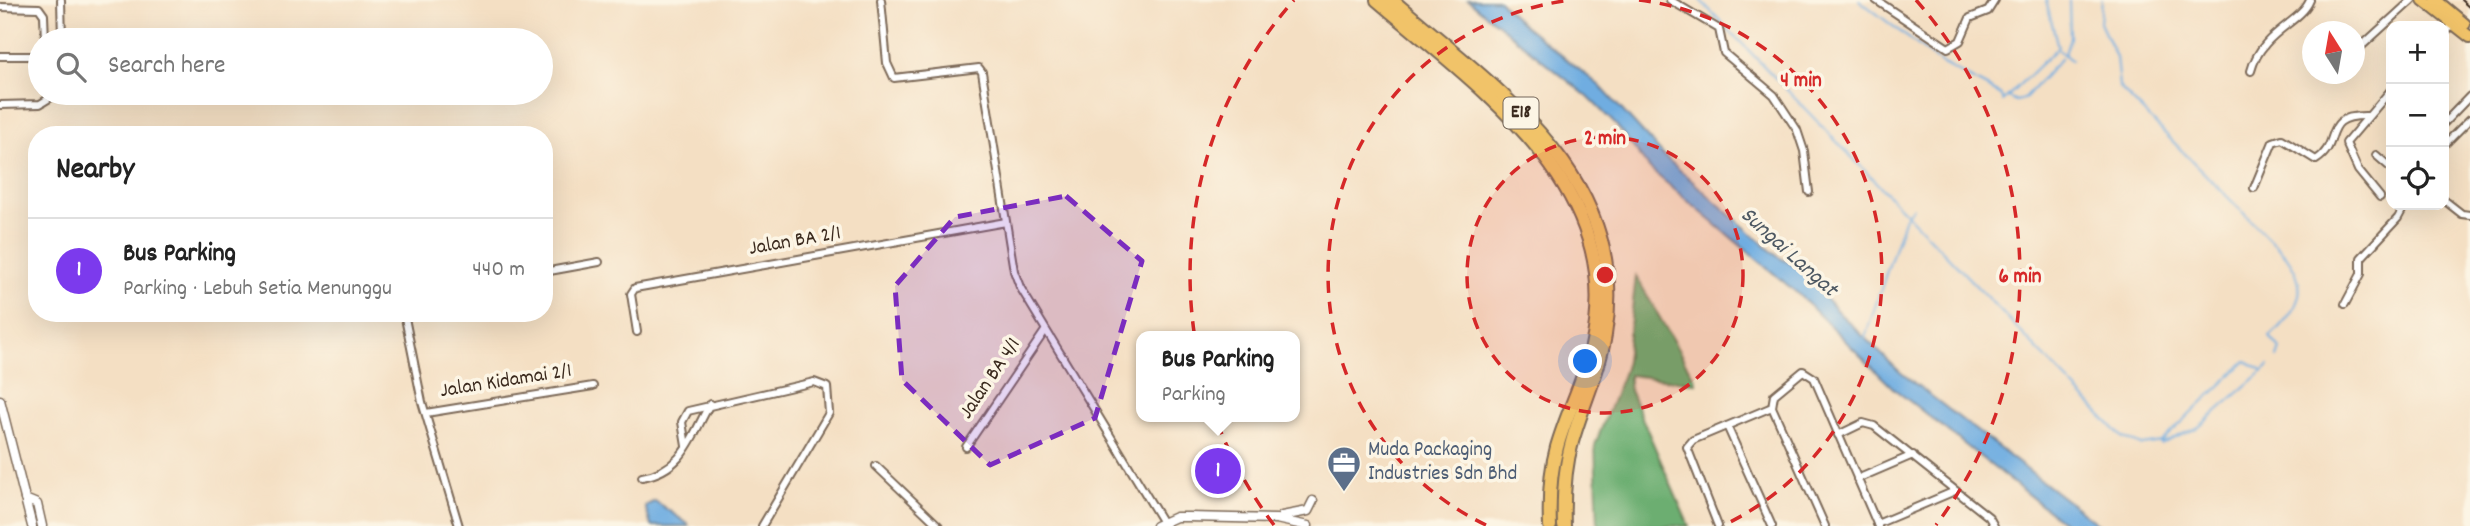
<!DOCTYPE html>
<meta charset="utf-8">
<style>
body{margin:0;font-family:Dekko,sans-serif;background:#f6f6f6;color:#222}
.controls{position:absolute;right:21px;top:21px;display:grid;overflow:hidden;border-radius:14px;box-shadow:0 7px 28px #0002}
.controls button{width:63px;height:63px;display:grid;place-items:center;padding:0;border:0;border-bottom:2px solid #e0e0e0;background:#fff;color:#222;font:35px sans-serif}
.compass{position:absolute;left:2302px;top:21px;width:63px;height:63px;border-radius:50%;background:#fff;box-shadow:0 7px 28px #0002;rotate:349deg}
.you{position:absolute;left:1586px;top:362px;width:24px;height:24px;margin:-18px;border:5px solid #fff;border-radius:50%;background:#1a73e8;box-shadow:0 0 0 10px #1a73e833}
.badge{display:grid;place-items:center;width:46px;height:46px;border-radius:50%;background:#7c3aed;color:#fff;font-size:23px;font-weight:700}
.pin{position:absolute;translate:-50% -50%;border:4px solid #fff;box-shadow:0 2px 7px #0006}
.popup{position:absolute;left:1136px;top:331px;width:164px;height:91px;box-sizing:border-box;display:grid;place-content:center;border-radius:14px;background:#fff;filter:drop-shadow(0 2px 5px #0005);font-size:23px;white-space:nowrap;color:#767676}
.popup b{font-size:26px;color:#222}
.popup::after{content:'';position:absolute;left:50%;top:100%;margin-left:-14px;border:14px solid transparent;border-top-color:#fff}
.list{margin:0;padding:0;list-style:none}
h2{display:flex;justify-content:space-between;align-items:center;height:91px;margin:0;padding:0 28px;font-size:30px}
h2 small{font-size:23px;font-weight:400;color:#767676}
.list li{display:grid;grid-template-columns:46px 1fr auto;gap:21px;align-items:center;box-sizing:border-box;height:105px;padding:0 28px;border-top:2px solid #e0e0e0}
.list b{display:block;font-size:26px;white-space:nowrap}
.list p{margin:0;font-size:23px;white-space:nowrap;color:#767676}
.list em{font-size:23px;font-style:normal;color:#767676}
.icon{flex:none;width:38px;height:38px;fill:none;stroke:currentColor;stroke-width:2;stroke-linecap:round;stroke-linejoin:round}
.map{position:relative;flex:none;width:2470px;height:526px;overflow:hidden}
.search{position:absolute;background:#fff;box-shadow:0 7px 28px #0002;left:28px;top:28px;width:525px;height:77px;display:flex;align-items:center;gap:18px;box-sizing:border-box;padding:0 24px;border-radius:38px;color:#767676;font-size:26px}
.panel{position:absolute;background:#fff;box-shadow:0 7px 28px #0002;left:28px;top:126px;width:525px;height:196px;border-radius:28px}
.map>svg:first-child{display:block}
.forest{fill:#6cae71;stroke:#546c48;stroke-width:2}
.water{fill:#6fade1;stroke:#556c80;stroke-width:2}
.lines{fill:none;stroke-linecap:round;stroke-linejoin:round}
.stream{stroke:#6fade1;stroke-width:2}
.minor-casing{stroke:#7c6958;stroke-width:10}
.tertiary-casing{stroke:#7c6958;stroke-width:11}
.primary-casing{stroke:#7c6958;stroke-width:14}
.motorway-casing{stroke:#7c6958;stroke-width:16}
.minor{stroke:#fff;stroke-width:6}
.tertiary{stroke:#fff;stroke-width:8}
.primary{stroke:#f1c369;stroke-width:10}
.motorway{stroke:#f1c369;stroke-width:12}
.rail{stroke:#3b2a1e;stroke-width:2}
.marked{fill:#7b2cbf;fill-opacity:0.2;stroke:#7b2cbf;stroke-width:5;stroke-dasharray:14 9;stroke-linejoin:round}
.ring{fill:none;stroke:#d62828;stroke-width:3.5;stroke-dasharray:12 9}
.labels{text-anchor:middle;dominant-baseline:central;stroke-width:7;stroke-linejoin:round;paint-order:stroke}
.shield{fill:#fcf5e5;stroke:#75675a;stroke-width:2}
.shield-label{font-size:19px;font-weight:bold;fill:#3b2a1e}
.street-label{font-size:21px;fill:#3b2a1e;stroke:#fcf5e5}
.service-label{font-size:21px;fill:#4e5e75;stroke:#fcf5e5;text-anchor:start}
.water-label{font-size:23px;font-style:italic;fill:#4d5862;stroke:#fcf5e5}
.centre{fill:#d62828;stroke:#fcf5e5;stroke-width:3.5}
.ring-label{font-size:21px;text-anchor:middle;font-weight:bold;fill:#d62828;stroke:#fcf5e5;stroke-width:7;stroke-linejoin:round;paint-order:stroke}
</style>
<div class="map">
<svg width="2470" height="526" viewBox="0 0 2470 526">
<rect width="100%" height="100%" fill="#fcf5e5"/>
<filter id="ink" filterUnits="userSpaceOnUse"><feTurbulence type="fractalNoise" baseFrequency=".0143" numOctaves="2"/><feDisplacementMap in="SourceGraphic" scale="14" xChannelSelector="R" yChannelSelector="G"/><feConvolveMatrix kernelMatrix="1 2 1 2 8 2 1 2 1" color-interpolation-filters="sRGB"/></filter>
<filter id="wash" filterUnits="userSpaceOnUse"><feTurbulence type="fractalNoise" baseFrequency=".00686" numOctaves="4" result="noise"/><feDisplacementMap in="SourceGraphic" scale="28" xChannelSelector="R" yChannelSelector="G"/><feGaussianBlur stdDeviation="1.57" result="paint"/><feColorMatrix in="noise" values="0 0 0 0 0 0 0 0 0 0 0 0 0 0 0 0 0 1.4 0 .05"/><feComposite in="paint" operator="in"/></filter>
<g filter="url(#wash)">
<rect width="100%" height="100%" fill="#f4dfc3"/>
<polygon class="forest" points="1636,276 1696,381 1696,383 1629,375 1629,388 1689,526 1598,526 1595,445 1625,369"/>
<g class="water">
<polygon points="1468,0 1499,0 1520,22 1600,86 1665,157 1777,256 1803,271 1834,308 1900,372 2100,526 2068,526 1893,388 1797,293 1650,169 1616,125 1588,97"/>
<polygon points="655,501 688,524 689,526 651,526 645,506"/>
</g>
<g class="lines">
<g class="stream">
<polyline points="1700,0 2123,438 2142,445 2161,442 2246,361 2261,369"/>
<polyline points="1859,0 1941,63 2000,94 2003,101"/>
<path d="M 2102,0 L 2100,23 L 2116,57 L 2119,87 L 2286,256 C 2313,292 2296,309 2270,337 L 2280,349 L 2277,358"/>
<polyline points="2058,50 2071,60"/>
<polyline points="2065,54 2070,38 2069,0"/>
<polyline points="2008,97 2016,101 2024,99 2061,58"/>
<polyline points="2002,102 2058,47 2046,0"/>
<polyline points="1864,340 1905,217 1913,207"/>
<polyline points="2161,444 2199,427 2269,366"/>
</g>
</g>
</g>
<g filter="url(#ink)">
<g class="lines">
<g class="minor-casing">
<g id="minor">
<polyline points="61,0 62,40"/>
<polyline points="881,0 887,63 894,78 979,68 982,72 1014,271 1020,287 1165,526"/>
<polyline points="1670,0 1719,29 1724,53 1774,95 1797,130 1804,151 1809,192"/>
<polyline points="1876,0 1948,48 1960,41 1970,18 1988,11 1995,0"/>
<polyline points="0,7 39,8 44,15 45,40"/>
<polyline points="2444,34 2454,24"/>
<polyline points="2354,53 2412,0"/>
<polyline points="0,56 40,56"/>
<path d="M 2251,71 C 2261,32 2301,23 2310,0"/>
<polyline points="0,105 40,104 58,93"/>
<polyline points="2444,123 2470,96"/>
<polyline points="2444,145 2470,119"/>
<polyline points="2376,155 2391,168"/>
<path d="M 2254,188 L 2273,142 L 2282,139 L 2316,160 C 2343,143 2320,115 2367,116"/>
<polyline points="2380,197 2358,170 2346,143 2391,90"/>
<polyline points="2444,200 2462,214 2470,215"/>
<polyline points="544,272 599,262"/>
<polyline points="2345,304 2361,274 2361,258 2398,218 2405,205"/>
<polyline points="404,313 422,402 459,526"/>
<polyline points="637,332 631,294 635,288 1006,222"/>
<polyline points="426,413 593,386"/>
<polyline points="1727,426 1772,526"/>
<polyline points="1838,435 1863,423 1874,426 1989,517 1994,526"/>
<polyline points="686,446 682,422 688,411 814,382 827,387 829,413 762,526"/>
<polyline points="966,447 1045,331"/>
<polyline points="876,466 939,526"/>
<path d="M 642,477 C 684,470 691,437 710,404"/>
<polyline points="1857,479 1913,455"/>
<polyline points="1877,524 1955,491"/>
<polyline points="1718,526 1687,447 1693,440 1772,407"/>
<polyline points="1825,526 1772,407 1774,395 1803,371 1814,378 1878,526"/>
</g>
</g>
<g class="tertiary-casing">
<g id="tertiary">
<polyline points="0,400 32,526"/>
<polyline points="25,499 37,504 42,526"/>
<polyline points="1282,516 1308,511 1313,501"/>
<polyline points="1156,526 1176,517 1189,517 1276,519 1308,526"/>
</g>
</g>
<g class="primary-casing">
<g id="primary">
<polyline points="2423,0 2470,37"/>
<polyline points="2436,0 2465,24"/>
</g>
</g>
<g class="motorway-casing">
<g id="motorway">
<path d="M 1377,0 C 1481,89 1628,188 1592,346 C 1584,381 1567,412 1557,447 C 1550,472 1549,500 1550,526"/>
<path d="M 1392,0 C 1496,90 1632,178 1605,335 C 1599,372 1582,406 1572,442 C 1564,470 1563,497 1564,526"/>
</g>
</g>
<use href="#minor" class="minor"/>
<use href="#tertiary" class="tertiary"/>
<use href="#primary" class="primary"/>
<use href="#motorway" class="motorway"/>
<polyline class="rail" points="2461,0 2470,8"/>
</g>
</g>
<path class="marked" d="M 1066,196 L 1142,261 L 1095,418 L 990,465 L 902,380 L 895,286 L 955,217 Z"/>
<circle cx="1605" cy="275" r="138" fill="#d62828" fill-opacity=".12"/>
<g class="ring">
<circle cx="1605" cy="275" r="138"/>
<path d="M1486 525A277 277 0 0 1 1571 0M1639 0A277 277 0 0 1 1724 525"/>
<path d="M1274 525A415 415 0 0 1 1294 0M1916 0A415 415 0 0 1 1936 525"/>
</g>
<defs>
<g id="office-pin" transform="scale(1.75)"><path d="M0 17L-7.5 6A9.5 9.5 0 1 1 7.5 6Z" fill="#5c6f8a" stroke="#fcf5e5"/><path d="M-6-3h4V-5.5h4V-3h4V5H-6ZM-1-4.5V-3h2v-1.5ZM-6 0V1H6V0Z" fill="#fff"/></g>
</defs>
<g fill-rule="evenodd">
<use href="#office-pin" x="1344" y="463"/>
</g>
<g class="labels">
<rect class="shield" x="1503.5" y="97.5" width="35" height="31" rx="5"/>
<g class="shield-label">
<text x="1521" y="113">E18</text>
</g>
<g class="street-label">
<text transform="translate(795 242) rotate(-10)">Jalan BA 2/1</text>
<text transform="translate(991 379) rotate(-56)">Jalan BA 4/1</text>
<text transform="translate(506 382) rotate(-9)">Jalan Kidamai 2/1</text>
</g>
<g class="service-label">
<text x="1368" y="451">Muda Packaging<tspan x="1368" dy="24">Industries Sdn Bhd</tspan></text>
</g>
<g class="water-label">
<text transform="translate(1788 253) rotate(42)">Sungai Langat</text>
</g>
</g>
<circle cx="1605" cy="275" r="10" class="centre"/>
<g class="ring-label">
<text x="1801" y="86">4 min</text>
<text x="1605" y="144">2 min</text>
<text x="2020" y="282">6 min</text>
</g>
</svg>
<div class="controls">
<button>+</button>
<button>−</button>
<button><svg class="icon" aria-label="locate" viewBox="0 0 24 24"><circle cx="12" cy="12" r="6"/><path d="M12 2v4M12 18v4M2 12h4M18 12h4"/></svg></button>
</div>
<svg class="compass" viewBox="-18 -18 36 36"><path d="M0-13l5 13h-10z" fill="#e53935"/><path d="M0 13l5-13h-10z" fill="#767676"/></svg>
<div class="you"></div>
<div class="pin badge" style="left:1218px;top:471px">1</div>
<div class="popup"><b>Bus Parking</b>Parking</div>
<div class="search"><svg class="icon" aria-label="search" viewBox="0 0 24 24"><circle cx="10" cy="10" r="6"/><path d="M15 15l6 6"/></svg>Search here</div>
<section class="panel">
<h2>Nearby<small></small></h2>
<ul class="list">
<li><span class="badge">1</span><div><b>Bus Parking</b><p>Parking · Lebuh Setia Menunggu</p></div><em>440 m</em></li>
</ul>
</section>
</div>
